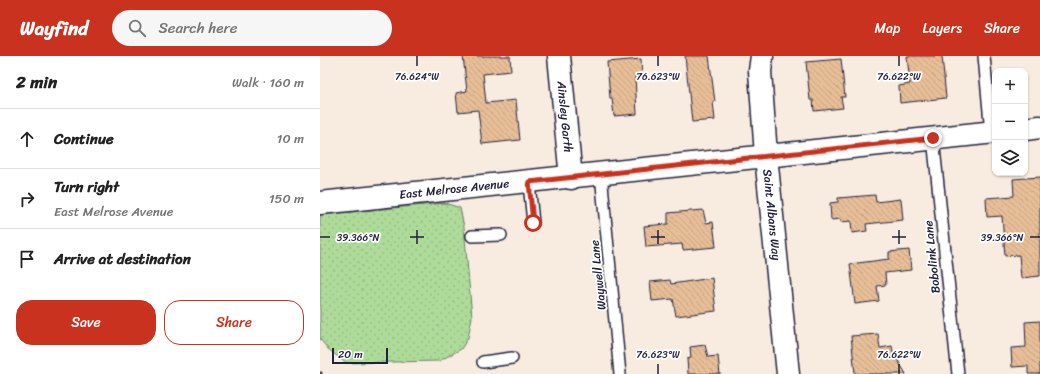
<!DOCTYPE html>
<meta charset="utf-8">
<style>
body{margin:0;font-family:Sriracha,sans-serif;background:#f6f6f6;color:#222}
.controls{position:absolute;right:12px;top:12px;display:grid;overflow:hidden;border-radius:8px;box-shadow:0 1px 3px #0004}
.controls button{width:36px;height:36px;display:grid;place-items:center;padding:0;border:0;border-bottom:1px solid #e0e0e0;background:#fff;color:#222;font:20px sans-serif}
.scale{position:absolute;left:12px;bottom:10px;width:56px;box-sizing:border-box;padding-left:4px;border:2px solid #22223b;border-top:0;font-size:11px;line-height:14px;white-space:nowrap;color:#22223b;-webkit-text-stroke:3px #fff;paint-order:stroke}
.stop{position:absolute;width:12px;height:12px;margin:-9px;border:3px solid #c8321e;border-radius:50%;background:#fff}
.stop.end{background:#c8321e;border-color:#fff;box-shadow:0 1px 4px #0008}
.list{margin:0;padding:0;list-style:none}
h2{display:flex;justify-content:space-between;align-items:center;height:52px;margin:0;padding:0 16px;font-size:17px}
h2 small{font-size:13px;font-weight:400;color:#767676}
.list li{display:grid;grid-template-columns:26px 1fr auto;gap:12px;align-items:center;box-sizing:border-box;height:60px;padding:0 16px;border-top:1px solid #e0e0e0}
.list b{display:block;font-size:15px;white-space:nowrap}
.list p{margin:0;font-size:13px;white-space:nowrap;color:#767676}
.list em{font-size:13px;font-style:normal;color:#767676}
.actions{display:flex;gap:8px;padding:12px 16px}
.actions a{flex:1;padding:9px 0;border:1px solid #c8321e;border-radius:16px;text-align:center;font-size:14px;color:#c8321e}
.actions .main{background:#c8321e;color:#fff}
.icon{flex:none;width:22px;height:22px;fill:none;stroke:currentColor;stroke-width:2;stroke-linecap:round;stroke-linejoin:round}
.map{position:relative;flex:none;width:720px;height:318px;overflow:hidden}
header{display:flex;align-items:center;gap:24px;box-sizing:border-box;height:56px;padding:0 20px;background:#c8321e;color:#fff}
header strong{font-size:19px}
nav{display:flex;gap:22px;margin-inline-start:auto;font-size:14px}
.search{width:280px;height:36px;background:#f6f6f6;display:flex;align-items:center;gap:10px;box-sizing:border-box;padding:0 14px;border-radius:22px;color:#767676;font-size:15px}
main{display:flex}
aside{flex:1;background:#fff}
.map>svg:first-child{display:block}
.green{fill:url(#green-dots);stroke:#687e6a}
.building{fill:url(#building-back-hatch);stroke:#22223b}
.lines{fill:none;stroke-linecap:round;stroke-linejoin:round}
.lane-casing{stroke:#22223b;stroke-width:14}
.street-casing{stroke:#22223b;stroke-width:25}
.secondary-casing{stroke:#22223b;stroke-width:25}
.path{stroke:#22223b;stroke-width:2.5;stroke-dasharray:3 3;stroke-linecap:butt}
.lane{stroke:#fff;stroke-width:11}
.street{stroke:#fff;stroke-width:22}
.secondary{stroke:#fff;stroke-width:22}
.route{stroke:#c8321e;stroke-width:5}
.ticks{fill:none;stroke:#22223b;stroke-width:1.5}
.labels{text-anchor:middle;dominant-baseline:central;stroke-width:3.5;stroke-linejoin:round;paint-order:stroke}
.street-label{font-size:12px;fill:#22223b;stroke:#fff}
.ticks-label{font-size:10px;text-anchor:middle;fill:#22223b;stroke:#fff;stroke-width:3.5;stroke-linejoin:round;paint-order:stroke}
</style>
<header>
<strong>Wayfind</strong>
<div class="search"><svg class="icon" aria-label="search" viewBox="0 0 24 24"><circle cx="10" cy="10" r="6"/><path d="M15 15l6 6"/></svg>Search here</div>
<nav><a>Map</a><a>Layers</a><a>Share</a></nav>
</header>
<main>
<aside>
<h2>2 min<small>Walk · 160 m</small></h2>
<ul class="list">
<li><svg class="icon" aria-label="ahead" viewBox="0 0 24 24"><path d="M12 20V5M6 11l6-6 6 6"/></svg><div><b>Continue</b></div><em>10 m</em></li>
<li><svg class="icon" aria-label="right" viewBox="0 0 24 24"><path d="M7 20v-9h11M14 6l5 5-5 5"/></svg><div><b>Turn right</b><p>East Melrose Avenue</p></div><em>150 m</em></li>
<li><svg class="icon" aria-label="arrive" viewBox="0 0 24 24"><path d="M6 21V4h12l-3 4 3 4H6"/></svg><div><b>Arrive at destination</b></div></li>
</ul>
<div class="actions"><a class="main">Save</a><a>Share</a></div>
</aside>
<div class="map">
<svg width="720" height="318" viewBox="0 0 720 318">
<defs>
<pattern id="green-dots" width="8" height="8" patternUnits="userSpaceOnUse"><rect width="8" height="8" fill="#aedb99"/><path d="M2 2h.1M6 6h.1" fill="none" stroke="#95bc85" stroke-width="1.8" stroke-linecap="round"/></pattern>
<pattern id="building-back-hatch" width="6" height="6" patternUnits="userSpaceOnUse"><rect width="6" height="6" fill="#e7be97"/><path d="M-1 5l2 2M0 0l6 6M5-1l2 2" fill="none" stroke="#c6a383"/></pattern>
</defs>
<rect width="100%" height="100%" fill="#f8ece0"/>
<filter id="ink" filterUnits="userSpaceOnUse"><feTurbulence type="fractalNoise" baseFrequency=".025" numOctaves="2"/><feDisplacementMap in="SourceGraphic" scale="8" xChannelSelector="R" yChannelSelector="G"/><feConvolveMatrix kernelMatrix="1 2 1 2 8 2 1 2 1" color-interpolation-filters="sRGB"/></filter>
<g filter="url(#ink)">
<polygon class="green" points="125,147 140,152 144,171 152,261 148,282 141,293 119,305 26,307 8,293 0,283 0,159"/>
<g class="building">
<polygon points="143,0 190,0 191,15 163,18 166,47 196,44 200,84 162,88 158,54 138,56 136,37 147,35"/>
<polygon points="365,0 389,0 395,46 393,46 395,64 372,66"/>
<polygon points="587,0 622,0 626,42 580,47 579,30 590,28"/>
<polygon points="321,3 322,19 315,20 317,58 294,60 292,42 290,42 287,6"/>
<polygon points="521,3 525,41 521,41 523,52 494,55 493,44 490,44 486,6"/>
<polygon points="720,121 720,220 701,222 699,199 685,200 682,160 667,161 666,142 694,140 693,123"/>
<polygon points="555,139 556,146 581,143 583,164 546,168 547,175 532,177 531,165 521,166 520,163 511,164 510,147 518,146 518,142"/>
<polygon points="383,154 386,167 393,166 396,191 363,194 362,188 326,191 324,170 348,168 348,157"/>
<polygon points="589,194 591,214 565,217 566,229 557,230 559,245 535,248 530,208 569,203 569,196"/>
<polygon points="392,222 396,255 356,260 353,243 332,245 330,226 350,224 351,228"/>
<polygon points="720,265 720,318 708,318 708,310 692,311 691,292 706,291 705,266"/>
<polygon points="558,278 560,292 572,290 573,296 586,318 535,318 531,280"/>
<polygon points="385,289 388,301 398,300 400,318 368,318 367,303 371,302 370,291"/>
</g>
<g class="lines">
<g class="lane-casing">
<g id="lane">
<polyline points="664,0 671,77"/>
<polyline points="613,82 638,318"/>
<polyline points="281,118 300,318"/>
<polyline points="209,127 213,167"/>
<polyline points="152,180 181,179"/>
<polyline points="163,306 192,302"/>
</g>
</g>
<g class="street-casing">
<g id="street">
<path id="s1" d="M 239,0 L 251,122"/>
<polyline points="442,0 440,15 446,100"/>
</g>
</g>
<g class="secondary-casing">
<g id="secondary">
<polyline points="705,73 720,71"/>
<path id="s2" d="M 446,100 L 468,318"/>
<path id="s3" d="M 0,147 L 675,76"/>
</g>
</g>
<polyline class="path" points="0,316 2,318"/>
<use href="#lane" class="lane"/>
<use href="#street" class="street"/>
<use href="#secondary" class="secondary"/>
</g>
</g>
<g class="lines" filter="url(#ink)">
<polyline class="route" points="213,167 209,126 613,82"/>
</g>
<path class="ticks" d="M 97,0 L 97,10M 338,0 L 338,10M 579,0 L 579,10M 97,174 L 97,188M 338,174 L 338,188M 579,174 L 579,188M 0,181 L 10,181M 90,181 L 104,181M 331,181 L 345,181M 572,181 L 586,181M 710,181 L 720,181M 338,308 L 338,318M 579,308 L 579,318"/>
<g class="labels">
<g class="street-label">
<text stroke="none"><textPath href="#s1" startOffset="61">Ainsley Garth</textPath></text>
<text stroke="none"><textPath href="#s3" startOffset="135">East Melrose Avenue</textPath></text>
<text stroke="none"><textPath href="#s2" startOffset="59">Saint Albans Way</textPath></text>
<text transform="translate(612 201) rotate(-96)">Bobolink Lane</text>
<text transform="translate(278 219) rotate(-96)">Waywell Lane</text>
</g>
</g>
<g class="ticks-label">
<text x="97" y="24">76.624°W</text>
<text x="338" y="24">76.623°W</text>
<text x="579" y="24">76.622°W</text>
<text x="38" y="185">39.366°N</text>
<text x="682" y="185">39.366°N</text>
<text x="338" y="302">76.623°W</text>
<text x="579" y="302">76.622°W</text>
</g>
</svg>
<div class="controls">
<button>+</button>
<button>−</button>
<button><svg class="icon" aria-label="layers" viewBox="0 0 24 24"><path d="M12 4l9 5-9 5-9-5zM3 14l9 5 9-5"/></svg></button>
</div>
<div class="scale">20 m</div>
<div class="stop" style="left:213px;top:167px"></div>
<div class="stop end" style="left:613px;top:82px"></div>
</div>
</main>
